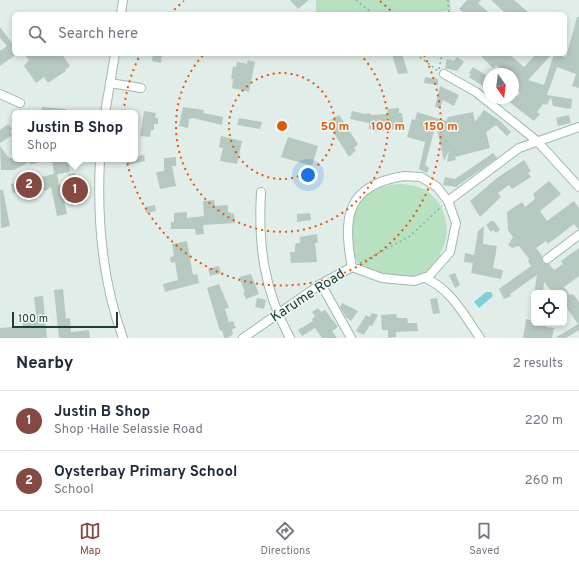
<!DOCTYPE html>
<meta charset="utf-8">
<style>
body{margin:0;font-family:Overpass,sans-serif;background:#f2f2f3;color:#1f2937}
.controls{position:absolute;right:12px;bottom:12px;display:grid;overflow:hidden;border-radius:6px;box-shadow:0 2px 6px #0003}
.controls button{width:36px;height:36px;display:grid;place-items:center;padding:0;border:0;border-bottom:1px solid #e0e1e3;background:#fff;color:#1f2937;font:20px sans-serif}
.compass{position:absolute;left:483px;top:68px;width:36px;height:36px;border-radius:50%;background:#fff;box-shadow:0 2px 6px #0003;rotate:166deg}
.scale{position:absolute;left:12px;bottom:10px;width:106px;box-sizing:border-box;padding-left:4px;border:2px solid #204036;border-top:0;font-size:11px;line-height:14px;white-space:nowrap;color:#204036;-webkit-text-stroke:3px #f2f9f6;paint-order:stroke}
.you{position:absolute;left:308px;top:175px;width:14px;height:14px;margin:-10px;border:3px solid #fff;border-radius:50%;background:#1a73e8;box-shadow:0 0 0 6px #1a73e833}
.badge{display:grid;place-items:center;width:26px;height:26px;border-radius:50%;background:#844a41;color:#fff;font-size:13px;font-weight:700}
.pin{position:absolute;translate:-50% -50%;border:2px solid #fff;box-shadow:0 1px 4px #0006}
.popup{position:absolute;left:12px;top:110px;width:126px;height:52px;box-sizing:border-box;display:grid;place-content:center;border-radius:6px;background:#fff;filter:drop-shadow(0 1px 3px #0005);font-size:13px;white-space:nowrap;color:#747a83}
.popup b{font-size:15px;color:#1f2937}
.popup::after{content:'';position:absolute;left:50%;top:100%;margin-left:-8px;border:8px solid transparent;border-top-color:#fff}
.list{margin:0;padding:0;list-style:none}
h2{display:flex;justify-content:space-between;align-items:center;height:52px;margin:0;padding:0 16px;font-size:17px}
h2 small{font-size:13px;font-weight:400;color:#747a83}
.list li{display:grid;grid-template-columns:26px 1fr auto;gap:12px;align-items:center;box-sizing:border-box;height:60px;padding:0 16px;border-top:1px solid #e0e1e3}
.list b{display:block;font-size:15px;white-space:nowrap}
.list p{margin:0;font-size:13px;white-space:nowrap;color:#747a83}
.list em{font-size:13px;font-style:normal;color:#747a83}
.icon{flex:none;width:22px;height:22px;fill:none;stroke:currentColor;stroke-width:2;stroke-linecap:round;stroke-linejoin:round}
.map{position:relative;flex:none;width:579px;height:338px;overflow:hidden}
.search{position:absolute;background:#fff;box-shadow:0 2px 6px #0003;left:12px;right:12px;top:12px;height:44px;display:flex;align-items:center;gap:10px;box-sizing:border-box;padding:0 14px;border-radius:6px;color:#747a83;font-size:15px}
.sheet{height:172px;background:#fff}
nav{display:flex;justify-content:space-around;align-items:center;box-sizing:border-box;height:56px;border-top:1px solid #e0e1e3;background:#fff;font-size:11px;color:#747a83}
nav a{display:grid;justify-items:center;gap:2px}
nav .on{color:#844a41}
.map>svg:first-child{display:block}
.green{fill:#b8e1c2}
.water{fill:#84ced8}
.building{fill:#b6c9c0}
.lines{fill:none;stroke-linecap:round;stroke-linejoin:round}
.minor-casing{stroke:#a3b6af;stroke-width:10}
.path{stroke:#7fb4a1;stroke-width:1.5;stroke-dasharray:2 3;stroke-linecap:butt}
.minor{stroke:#fff;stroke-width:8}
.ring{fill:none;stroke:#de580e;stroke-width:2;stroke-dasharray:2 4}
.labels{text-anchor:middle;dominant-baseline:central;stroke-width:3;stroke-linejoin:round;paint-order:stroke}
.street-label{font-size:14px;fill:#204036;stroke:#f2f9f6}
.centre{fill:#de580e;stroke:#f2f9f6;stroke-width:2}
.ring-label{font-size:12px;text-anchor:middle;font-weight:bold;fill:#de580e;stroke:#f2f9f6;stroke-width:3;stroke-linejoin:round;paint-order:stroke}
</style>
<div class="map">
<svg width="579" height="338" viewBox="0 0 579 338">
<rect width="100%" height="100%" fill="#e1ede8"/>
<g class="green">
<polygon points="316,0 450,0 451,10 429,14 316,14"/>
<path d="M 403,184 C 409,185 416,186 421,188 C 444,199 452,225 443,248 C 439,257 435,265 426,272 C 414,281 375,277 364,269 C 361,267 357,262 356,260 C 352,254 351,243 351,236 C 351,201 369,185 403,184 Z"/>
</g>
<polygon class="water" points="486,292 491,292 493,296 479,308 474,302"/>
<g class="building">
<polygon points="290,0 309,0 298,9"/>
<polygon points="467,0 481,0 478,3 490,14 465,14 459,9"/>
<polygon points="491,0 514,0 530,14 506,14"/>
<polygon points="577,17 579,17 579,88 572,86 576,74 557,67 547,95 572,99 571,109 553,106 551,97 547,105 543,104 537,112 540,114 534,121 504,98 513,98 513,94 517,96 520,93 513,86 513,74 506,74 496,65 493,68 479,54 509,54 524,67 536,54 552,54 528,80 544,85 554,54 566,57"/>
<polygon points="0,27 14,46 14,56 0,66 0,51 7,46 0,38"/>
<polygon points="24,54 62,54 70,66 65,70 66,71 48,83 44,77 36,83 24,66 29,60"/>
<polygon points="153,54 162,54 161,63 152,61"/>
<polygon points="392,54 402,54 408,73 398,74"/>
<polygon points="457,57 464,62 457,71 445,68 447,59 454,61"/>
<polygon points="248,60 255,62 249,92 232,88 233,79 231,79 233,66 236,67 237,62 247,64"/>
<polygon points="473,67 489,77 483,86 469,77 471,74 469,73"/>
<polygon points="425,77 438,79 438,85 424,83"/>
<polygon points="440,86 459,95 454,106 443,100 440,108 435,107"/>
<polygon points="42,107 66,109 65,113 41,113"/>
<polygon points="183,107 204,110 203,113 223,117 222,125 192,118 189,119 188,128 179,126"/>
<polygon points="399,108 399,113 402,113 404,128 374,132 373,129 369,129 369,123 350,119 352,111 365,114 370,113 371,115 388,114 387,109"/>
<polygon points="484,110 500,121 511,132 507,136 496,125 486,132 490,148 455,157 456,160 447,162 449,150 444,161 436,124 425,165 429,168 427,173 419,169 425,142 407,137 412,119 415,120 417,112 446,121 448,117 473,112 475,122"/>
<polygon points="144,111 156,113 155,118 158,118 158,124 154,124 154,130 151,130 150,137 140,136"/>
<polygon points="339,115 358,144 354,148 356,150 349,157 327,122"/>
<polygon points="569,115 571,123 558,126 556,118"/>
<polygon points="239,118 262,122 260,129 237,125"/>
<polygon points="8,124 12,129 10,131 12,135 0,143 0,130"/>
<polygon points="221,136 242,141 237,164 220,161 223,148 219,147"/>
<polygon points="288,137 318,146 312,166 281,157"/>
<polygon points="0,146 9,158 46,159 31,165 29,162 14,170 1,170"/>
<polygon points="493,153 497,158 456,187 443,185 445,177 455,179"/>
<polygon points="144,155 145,161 127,165 126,159 135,159 135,157"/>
<polygon points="176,157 176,166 172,166 176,186 160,189 156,172 164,171 164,158"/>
<polygon points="52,159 68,159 70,172 57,174 59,185 70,183 68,174 75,173 79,193 63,195 67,214 57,216 51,187 45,191 41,186 13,193 11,184 54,174"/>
<polygon points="524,160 531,171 528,173 531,177 512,189 509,185 498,193 501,197 480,217 470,201 497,178"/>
<polygon points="549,181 561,194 540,211 547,221 574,201 579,208 579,230 574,224 548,244 546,241 536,248 542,256 543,263 549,264 554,270 563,264 561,261 579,248 579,276 564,287 570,295 573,294 579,302 579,330 566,338 555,338 578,324 564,304 564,293 553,293 544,282 543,293 534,293 537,275 510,294 511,296 504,299 499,289 531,266 528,261 529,259 519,246 512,248 508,245 513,237 508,230 507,212 522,202 525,207 535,199 533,194"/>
<polygon points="0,190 3,190 10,226 1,228"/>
<polygon points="214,200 215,206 228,205 228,212 234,214 235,223 203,225 204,234 196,235 195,229 171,229 171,222 174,222 174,213 187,212 187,218 204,216 203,201"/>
<polygon points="155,205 156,211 146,213 145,207"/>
<polygon points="310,213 311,220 297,222 297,214"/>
<polygon points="491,221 494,221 500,230 496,233 493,230 491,232 486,225"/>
<polygon points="484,226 483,244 497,246 493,268 503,270 501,279 471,273 473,263 464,262 465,253 474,255 478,231"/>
<polygon points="317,234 318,243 315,243 317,262 291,263 290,252 295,252 295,246 296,243 300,243 300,237"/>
<polygon points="187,241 193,275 197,274 199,283 165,292 163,284 178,280 175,262 171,263 170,257 174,256 172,244"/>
<polygon points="219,266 221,273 210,276 208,269"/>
<polygon points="455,273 460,285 455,288 449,275"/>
<polygon points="251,274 259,294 246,299 243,293 245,292 239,277"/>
<polygon points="219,284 229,308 225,309 229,322 233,321 236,328 232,329 233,334 228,338 224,338 222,330 220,331 207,288"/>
<polygon points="63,289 66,319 70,318 71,332 89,330 90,338 59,338 54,290"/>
<polygon points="43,296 47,338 0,338 0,328 23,326 23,322 37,321 34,297"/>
<polygon points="257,298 266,300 264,309 255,307"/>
<polygon points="437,298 440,313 433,314 430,299"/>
<polygon points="342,303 358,311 351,321 346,317 340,307"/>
<polygon points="318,308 321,312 325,310 338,327 332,331 337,338 322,338 315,328 302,336 298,330 313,321 312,319 315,316 312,312"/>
<polygon points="372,313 378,315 372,326 370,325 364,335 356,331 366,315 370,317"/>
<polygon points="396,314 397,318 407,318 408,323 417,323 418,331 396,332 396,337 388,338 388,330 382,330 381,315"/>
<polygon points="526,319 534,321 534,323 547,323 546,327 554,328 552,338 523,338"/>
</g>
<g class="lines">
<g class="minor-casing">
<g id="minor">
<polyline points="121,14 123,0"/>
<polyline points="444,74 476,92 537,141 579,187"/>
<polyline points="110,83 141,88"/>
<polyline points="0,94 20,103"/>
<polyline points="105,113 115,54"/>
<path d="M 100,159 C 97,219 102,281 123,338"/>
<path d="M 404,176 L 421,177 L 437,187 L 448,201 L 456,223 L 450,252 L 429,276 L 414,281 L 382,278 L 352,267 C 342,216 347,185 404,176 Z"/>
<path d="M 261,192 C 258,245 264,291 290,338"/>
<polyline points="448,201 519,148 579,127"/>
<polyline points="547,259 579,235"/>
<path d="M 425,278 C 451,289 464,315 480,338"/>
<polyline points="321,284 351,338"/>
<polyline points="243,338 321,284 352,267"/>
</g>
</g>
<g class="path">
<polyline points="356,0 373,14"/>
<polyline points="448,0 449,14"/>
<polyline points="416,54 438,71"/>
<polyline points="439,69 442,54"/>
<polyline points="360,263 410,236 442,206"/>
</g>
<use href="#minor" class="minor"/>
</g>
<g class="ring">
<circle cx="282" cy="126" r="53"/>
<path d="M360 54A106 106 0 1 1 204 54"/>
<path d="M170 14A159 159 0 0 1 184 1M380 1A159 159 0 0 1 394 14M424 55A159 159 0 1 1 140 55"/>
</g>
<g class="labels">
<g class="street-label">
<text transform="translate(308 296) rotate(-33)">Karume Road</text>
</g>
</g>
<circle cx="282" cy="126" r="6" class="centre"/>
<g class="ring-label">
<text x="335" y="130">50 m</text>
<text x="388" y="130">100 m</text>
<text x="441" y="130">150 m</text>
</g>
</svg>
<div class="controls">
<button><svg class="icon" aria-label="locate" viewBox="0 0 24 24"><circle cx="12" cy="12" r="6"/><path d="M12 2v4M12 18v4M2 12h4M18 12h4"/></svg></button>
</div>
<svg class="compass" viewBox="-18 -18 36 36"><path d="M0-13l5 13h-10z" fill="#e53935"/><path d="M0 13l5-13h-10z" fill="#747a83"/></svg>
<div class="scale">100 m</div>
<div class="you"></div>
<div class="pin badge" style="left:75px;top:190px">1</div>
<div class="popup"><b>Justin B Shop</b>Shop</div>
<div class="pin badge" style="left:29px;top:185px">2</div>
<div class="search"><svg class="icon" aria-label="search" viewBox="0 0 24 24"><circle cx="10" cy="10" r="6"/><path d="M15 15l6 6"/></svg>Search here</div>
</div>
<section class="sheet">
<h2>Nearby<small>2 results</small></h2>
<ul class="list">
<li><span class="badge">1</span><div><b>Justin B Shop</b><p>Shop · Haile Selassie Road</p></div><em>220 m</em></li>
<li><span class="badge">2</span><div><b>Oysterbay Primary School</b><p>School</p></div><em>260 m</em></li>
</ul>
</section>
<nav>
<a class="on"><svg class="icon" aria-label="map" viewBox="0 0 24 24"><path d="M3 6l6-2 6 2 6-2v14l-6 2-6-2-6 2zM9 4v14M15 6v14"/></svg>Map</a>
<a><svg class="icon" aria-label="directions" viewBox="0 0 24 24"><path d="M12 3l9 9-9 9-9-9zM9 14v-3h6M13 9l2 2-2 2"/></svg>Directions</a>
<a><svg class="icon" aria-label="saved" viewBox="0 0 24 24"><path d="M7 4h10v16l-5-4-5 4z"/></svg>Saved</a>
</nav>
